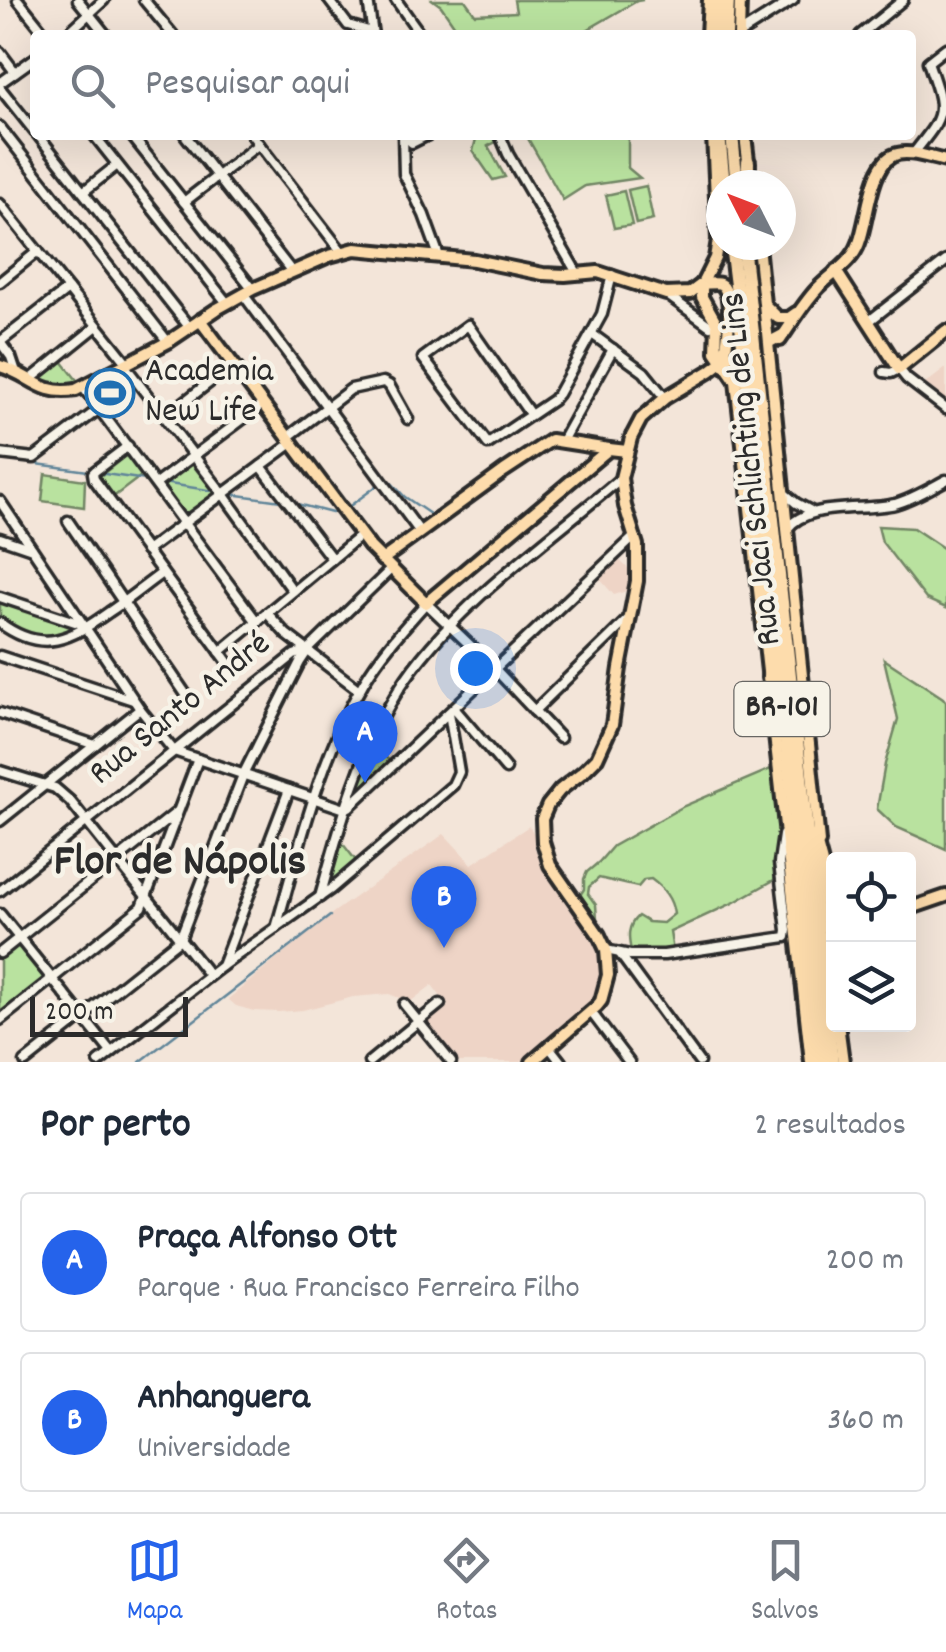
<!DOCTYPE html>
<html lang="pt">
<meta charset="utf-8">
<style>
body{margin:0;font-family:Dekko,sans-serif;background:#f2f2f3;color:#1f2937}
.controls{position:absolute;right:30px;bottom:30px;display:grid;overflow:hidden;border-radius:10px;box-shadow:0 10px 40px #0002}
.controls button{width:90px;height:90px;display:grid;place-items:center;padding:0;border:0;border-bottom:2px solid #e0e1e3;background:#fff;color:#1f2937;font:50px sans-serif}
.compass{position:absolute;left:706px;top:170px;width:90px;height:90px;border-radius:50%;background:#fff;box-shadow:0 10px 40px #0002;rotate:312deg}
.scale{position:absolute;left:30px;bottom:25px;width:158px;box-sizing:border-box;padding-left:10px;border:5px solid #2b2b2b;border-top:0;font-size:28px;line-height:35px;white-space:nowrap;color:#2b2b2b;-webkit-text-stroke:8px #f7f3e8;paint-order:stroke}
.you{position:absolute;left:475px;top:668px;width:35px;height:35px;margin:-25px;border:8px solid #fff;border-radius:50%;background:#1a73e8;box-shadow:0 0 0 15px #1a73e833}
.badge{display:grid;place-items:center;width:65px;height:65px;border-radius:50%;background:#2563eb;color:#fff;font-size:32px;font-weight:700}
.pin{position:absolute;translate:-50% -82px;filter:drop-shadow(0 2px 5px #0008)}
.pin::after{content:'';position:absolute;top:52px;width:35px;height:30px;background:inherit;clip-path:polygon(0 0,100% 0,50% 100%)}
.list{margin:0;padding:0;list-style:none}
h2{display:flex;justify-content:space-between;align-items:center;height:130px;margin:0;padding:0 40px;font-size:42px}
h2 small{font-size:32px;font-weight:400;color:#747a83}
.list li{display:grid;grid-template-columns:65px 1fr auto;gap:30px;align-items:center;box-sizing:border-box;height:140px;margin:0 20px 20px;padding:0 20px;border:2px solid #e0e1e3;border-radius:10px}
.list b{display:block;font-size:38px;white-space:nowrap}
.list p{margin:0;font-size:32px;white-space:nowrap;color:#747a83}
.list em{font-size:32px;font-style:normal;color:#747a83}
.icon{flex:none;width:55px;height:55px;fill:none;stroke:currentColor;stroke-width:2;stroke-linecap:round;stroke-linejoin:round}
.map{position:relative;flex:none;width:946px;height:1062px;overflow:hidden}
.search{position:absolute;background:#fff;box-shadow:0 10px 40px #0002;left:30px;right:30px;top:30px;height:110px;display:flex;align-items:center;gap:25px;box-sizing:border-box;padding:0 35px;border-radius:10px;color:#747a83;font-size:38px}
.sheet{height:450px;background:#fff}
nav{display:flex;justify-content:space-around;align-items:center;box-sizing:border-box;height:140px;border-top:2px solid #e0e1e3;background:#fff;font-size:28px;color:#747a83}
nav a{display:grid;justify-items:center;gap:5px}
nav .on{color:#2563eb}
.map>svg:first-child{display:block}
.built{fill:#eed4c6}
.green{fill:#b9e29f;stroke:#728665;stroke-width:2.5}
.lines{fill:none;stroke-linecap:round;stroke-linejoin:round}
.stream{stroke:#608599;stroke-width:2.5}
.minor-casing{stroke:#2b2b2b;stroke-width:15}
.major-casing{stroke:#2b2b2b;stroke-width:18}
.highway-casing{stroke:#2b2b2b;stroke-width:20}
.minor{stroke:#f7f3e8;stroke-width:8}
.major{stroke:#fddcac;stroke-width:10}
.highway{stroke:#fddcac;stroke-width:12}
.highway-bridge-casing{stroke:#2b2b2b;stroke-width:20;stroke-linecap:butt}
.highway-bridge{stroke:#fddcac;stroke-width:12}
.labels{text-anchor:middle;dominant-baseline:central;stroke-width:9;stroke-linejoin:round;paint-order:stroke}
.shield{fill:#f7f3e8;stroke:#686764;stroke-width:2.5}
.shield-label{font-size:32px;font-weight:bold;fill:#2b2b2b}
.poi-label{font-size:35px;fill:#2b2b2b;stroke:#f7f3e8;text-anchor:start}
.street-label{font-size:35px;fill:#2b2b2b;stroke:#f7f3e8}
.district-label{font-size:45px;font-weight:bold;fill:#2b2b2b;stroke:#f7f3e8}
</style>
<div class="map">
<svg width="946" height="1062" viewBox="0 0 946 1062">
<rect width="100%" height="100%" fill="#f3e5d9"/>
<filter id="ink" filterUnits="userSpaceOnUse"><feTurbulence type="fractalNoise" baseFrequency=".01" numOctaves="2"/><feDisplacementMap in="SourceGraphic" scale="20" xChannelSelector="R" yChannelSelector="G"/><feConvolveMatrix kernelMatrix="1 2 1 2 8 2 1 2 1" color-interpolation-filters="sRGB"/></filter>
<g filter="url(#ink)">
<g class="built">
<polygon points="946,368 946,405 925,384"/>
<polygon points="617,558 634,574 632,589 614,595 598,577"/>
<polygon points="529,826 535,835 534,846 541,863 594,937 602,958 601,986 595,1000 578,1019 520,1062 458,1062 427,1023 448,1006 432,985 410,1002 389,994 353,997 303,1010 279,1012 254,1011 236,1006 228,999 334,912 444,834 472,864"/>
</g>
<g class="green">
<polygon points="433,0 465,0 475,14 516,12 514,0 643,0 637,1 578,35 461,35 441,6"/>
<polygon points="477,135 494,135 498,141 488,146 505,177 493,180 473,151"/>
<polygon points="526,135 628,135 628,168 640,178 585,186 563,200"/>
<polygon points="646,186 653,220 636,224 628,190"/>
<polygon points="624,191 632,225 614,228 606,195"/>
<path d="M 62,361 L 80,384 C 63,389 53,387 38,380 Z"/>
<polygon points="129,453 145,473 112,498 99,481 99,477"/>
<polygon points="195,461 219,493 186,518 162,486"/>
<polygon points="45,474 85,480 84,507 42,501"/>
<polygon points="878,526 913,528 946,550 946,608 926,599 882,542"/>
<path d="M 0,601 L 78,628 C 52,644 21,639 0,617 Z"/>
<polygon points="884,659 943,698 946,702 946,849 896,827 877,809 885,764 898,719"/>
<polygon points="373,746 392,763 351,802"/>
<path d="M 773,768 L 781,876 L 733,903 L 670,932 L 673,951 L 631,951 C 628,937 627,926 638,916 L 648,922 L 663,923 L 674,914 C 672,898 663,888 651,879 L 644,880 L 638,887 L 599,878 L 589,887 L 588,894 L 596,905 L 597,919 L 580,895 L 584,889 L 584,879 L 587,872 L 599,862 L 613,846 L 684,806 Z"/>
<polygon points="339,839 357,862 328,885"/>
<polygon points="19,941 48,978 0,1016 0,956"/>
</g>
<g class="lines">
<g class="stream">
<polyline points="0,459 88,471"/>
<polyline points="98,473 146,480"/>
<polyline points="390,481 405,497 430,514"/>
<polyline points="163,483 214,491"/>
<polyline points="231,494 281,501"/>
<polyline points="297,504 332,513"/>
<polyline points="347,508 378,485"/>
<polyline points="140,1062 330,916"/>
</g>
<g class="minor-casing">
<g id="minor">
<polyline points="18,0 46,35"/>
<polyline points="78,0 106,35"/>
<polyline points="144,0 173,35"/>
<polyline points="329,0 348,25 372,32"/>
<polyline points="368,0 373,35"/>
<polyline points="396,0 421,35"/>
<polyline points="739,34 793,0"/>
<polyline points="66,35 104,0"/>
<polyline points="860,35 903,0"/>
<polyline points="0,52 15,72"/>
<polyline points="0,83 35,58"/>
<polyline points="0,88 35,132"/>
<polyline points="0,127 168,342"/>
<polyline points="38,135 190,328"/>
<polyline points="94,135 227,303"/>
<polyline points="131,135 253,289"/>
<polyline points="185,135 292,272"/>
<polyline points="252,135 342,252"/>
<polyline points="403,135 404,174 424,215 439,256"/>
<polyline points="403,135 412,143 428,135"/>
<polyline points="500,135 508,154 577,273"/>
<path d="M 913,154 C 946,113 946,114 928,62 L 946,48"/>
<polyline points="83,192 117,165"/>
<polyline points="184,202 259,144"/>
<polyline points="0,204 128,364"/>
<polyline points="0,282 38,251"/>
<polyline points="243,294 420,532"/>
<polyline points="666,294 710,326"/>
<polyline points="868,322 946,261"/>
<polyline points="592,334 644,372 665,398"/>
<polyline points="0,342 68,289"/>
<polyline points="0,342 11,357 16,372"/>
<polyline points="125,366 223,494 293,591"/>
<polyline points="884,372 891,373 899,369 907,379 946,409"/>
<polyline points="30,380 97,326"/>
<polyline points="83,387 257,622"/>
<polyline points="530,414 468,325 423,358 488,444 553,400 558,394 602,314 612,275"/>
<polyline points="165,417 233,364"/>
<polyline points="288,437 351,389 383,382 389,385 408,419"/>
<polyline points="562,441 613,349"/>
<polyline points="128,446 95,471 93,473 94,479 232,668"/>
<polyline points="0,454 34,458 99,409"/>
<polyline points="261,466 332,559"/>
<polyline points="156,484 263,404"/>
<polyline points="784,493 796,503 811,511"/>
<polyline points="0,501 140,709 174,751"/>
<polyline points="68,521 189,699"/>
<path d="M 787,529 C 808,501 863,512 895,504 C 913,499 929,489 946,480"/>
<polyline points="0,538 32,549"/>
<polyline points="146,551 292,443"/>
<polyline points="0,597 81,624"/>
<polyline points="267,613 286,634 359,690"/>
<path d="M 0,623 C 43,655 71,639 109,612 C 127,600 144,586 162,573"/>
<polyline points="220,652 361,535"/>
<polyline points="0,656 133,700"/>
<polyline points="454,708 506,769"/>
<polyline points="534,711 628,619"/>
<polyline points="0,713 95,745"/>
<polyline points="174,751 345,809 349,807 635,536"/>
<polyline points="0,771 55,788 70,801 209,975"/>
<polyline points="0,821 140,709"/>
<polyline points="0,891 294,655 308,650 391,569"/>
<path d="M 320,897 C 340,825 359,753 399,689 C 451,607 547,542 621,478"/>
<polyline points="0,914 111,1052"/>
<path d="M 276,928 C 300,845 320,757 364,682 C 381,653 404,628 426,603 L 495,669 L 560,738"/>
<polyline points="606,950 630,955 664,955 786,937 787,930 779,863 783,835"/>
<polyline points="0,953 177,812"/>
<polyline points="620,954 699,1062"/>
<polyline points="222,966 331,889 453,785 459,772 449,713"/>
<polyline points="404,1004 451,1062"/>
<polyline points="591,1012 629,1062"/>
<polyline points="0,1020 142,907 198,759"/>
<polyline points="550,1048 561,1062"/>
<polyline points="25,1062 180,939 243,775 300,662 308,650"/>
<polyline points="99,1062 222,966 289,790"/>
<polyline points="369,1062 440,1004"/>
</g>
</g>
<g class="major-casing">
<g id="major">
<polyline points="707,35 709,0"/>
<polyline points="739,35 740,0"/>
<polyline points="713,135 718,240 715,258 702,284 702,297 717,324 716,352 736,381 811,1062"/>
<polyline points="745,135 749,169"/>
<polyline points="758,245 819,842"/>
<polyline points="836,271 899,369 946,331"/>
<polyline points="765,305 778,318 789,318 796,313"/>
<polyline points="200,320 370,547 426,603 609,449 627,451"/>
<path d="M 780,340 C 792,323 803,304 817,289 C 831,274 852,263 859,243 C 868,220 870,168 892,156 C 907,148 930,158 946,161"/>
<path d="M 0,366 C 32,375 39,396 76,390 L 168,342 L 217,309 L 253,289 L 329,256 L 355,249 L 474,260 L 543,274 L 565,275 L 598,272 L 666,294 L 690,293 L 702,284 C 707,284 716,282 720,284 C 735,291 728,346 723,359"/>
<polyline points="382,560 504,471 551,440 609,449"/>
<polyline points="820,859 834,982"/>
<polyline points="908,909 946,896"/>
<polyline points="838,1024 843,1062"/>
<polyline points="532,1062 597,1006 601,1001 608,975 606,950 599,935 550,865 543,842 542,819 548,805 560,790 584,771 597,758 612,725 620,668 637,581 637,545 625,506 621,478 631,438 641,419 665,398 710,371 731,355 762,346 783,335"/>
</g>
</g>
<g class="highway-casing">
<g id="highway">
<polyline points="716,35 719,0"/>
<polyline points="726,35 728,0"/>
<polyline points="719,135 724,185"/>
<polyline points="732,135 737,185"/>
<polyline points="747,185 748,162"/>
<polyline points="731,245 742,334"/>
<polyline points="743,245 753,333"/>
<polyline points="755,354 832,1062"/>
<polyline points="744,355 821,1062"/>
<polyline points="769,678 771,656"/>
<polyline points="814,837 821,863"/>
</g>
</g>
<use href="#minor" class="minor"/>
<use href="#major" class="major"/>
<use href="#highway" class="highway"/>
<g class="highway-bridge-casing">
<g id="highway-bridge">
<polyline points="753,333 755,354"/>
<polyline points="742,334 744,355"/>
</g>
</g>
<use href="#highway-bridge" class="highway-bridge"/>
</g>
</g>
<defs>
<g id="stadium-ring" transform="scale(2.5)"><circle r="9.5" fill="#f7f3e8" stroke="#1f6fb2" stroke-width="1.5"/><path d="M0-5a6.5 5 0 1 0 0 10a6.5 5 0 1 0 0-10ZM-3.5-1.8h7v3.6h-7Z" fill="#1f6fb2"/></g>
</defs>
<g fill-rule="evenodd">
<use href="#stadium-ring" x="110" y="393"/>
</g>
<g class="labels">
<rect class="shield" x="734.5" y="682" width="95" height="54" rx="8"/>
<g class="shield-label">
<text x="782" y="709">BR-101</text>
</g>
<g class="poi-label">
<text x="145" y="373">Academia<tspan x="145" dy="40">New Life</tspan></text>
</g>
<g class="street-label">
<text transform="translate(753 469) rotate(-96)">Rua Jaci Schlichting de Lins</text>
<text transform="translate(181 710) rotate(-39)">Rua Santo André</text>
</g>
<g class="district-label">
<text x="180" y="864">Flor de Nápolis</text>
</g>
</g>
</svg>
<div class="controls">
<button><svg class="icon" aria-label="locate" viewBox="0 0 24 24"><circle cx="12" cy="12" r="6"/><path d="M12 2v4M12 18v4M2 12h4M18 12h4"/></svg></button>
<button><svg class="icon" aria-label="layers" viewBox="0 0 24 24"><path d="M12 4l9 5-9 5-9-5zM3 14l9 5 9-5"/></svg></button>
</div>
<svg class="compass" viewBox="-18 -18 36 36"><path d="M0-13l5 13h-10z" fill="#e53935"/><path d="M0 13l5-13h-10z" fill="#747a83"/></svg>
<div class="scale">200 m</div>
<div class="you"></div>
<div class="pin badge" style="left:365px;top:783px">A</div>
<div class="pin badge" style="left:444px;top:948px">B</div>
<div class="search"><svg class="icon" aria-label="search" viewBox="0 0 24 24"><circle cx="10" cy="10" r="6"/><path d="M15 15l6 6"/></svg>Pesquisar aqui</div>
</div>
<section class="sheet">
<h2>Por perto<small>2 resultados</small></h2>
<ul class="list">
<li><span class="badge">A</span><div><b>Praça Alfonso Ott</b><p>Parque · Rua Francisco Ferreira Filho</p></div><em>200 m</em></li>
<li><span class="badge">B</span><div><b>Anhanguera</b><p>Universidade</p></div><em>360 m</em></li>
</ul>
</section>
<nav>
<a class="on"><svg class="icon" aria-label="map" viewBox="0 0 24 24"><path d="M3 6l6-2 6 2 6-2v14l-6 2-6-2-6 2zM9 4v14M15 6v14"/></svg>Mapa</a>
<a><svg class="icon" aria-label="directions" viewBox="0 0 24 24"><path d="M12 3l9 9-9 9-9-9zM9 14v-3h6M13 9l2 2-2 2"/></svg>Rotas</a>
<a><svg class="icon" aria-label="saved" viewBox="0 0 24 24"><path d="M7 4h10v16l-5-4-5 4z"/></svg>Salvos</a>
</nav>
